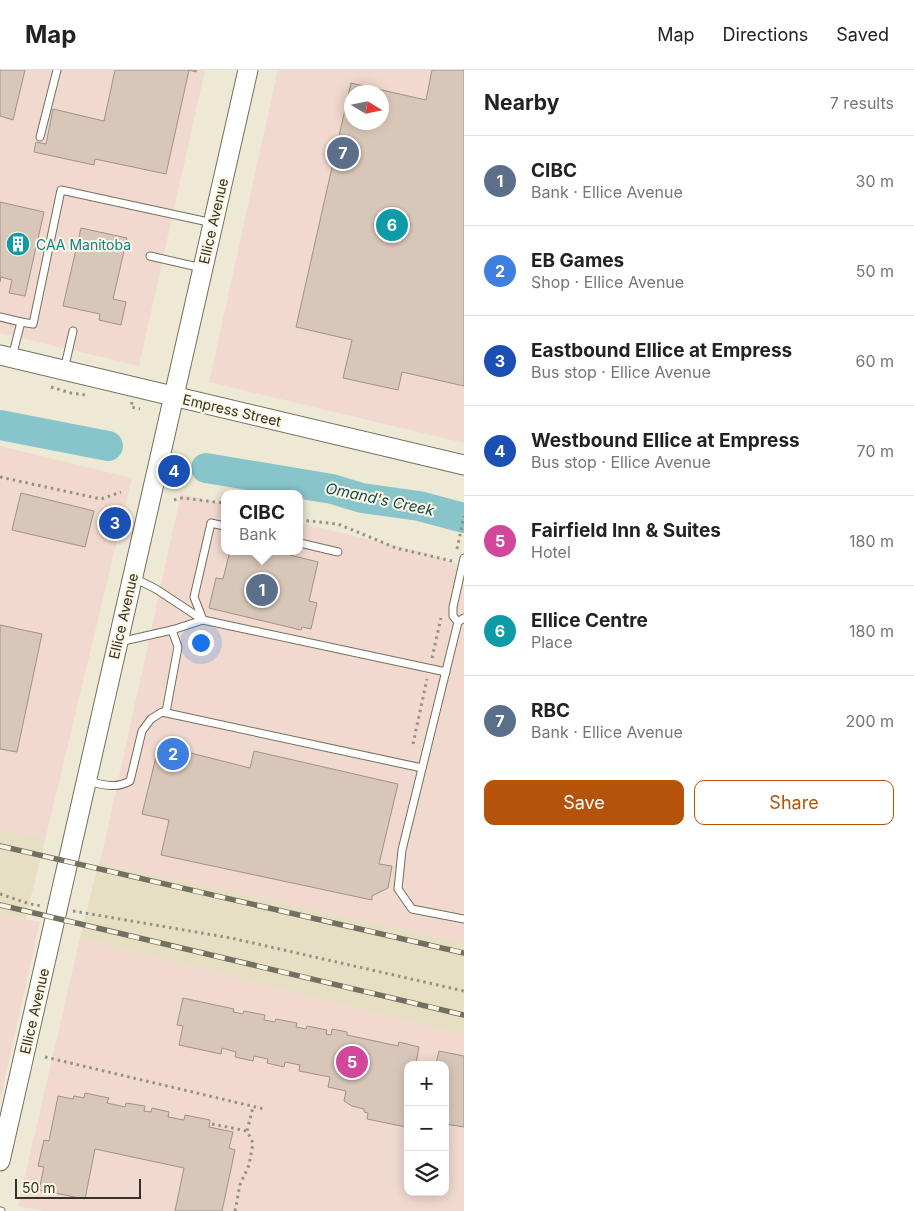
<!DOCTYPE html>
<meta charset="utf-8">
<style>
body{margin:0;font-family:Inter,sans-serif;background:#f6f6f6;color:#222}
.controls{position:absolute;right:15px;bottom:15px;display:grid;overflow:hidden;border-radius:10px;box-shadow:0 2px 12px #0003}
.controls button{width:45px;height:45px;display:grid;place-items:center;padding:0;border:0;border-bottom:1px solid #e0e0e0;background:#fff;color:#222;font:25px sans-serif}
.compass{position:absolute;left:344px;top:15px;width:45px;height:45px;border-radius:50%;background:#fff;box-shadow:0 2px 12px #0003;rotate:100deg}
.scale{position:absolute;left:15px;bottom:12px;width:126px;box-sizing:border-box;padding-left:5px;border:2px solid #333129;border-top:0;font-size:14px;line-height:18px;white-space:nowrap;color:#333129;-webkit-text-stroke:4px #fcf6e2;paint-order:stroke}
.you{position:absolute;left:200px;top:572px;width:18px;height:18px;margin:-12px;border:4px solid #fff;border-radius:50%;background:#1a73e8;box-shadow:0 0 0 8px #1a73e833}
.badge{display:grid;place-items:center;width:32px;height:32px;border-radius:50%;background:#b45309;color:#fff;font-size:16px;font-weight:700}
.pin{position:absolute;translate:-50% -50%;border:2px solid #fff;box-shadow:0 1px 5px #0006}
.popup{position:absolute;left:221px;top:420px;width:82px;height:65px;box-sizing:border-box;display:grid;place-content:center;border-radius:10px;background:#fff;filter:drop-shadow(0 1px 4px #0005);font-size:16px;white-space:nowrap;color:#767676}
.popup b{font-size:19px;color:#222}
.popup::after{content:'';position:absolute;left:50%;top:100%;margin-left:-10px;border:10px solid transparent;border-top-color:#fff}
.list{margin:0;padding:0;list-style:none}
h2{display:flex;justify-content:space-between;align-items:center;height:65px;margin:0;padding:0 20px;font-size:21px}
h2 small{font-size:16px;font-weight:400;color:#767676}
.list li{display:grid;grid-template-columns:32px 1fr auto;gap:15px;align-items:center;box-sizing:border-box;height:90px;padding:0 20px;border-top:1px solid #e0e0e0}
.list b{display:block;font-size:19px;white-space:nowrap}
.list p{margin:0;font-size:16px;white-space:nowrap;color:#767676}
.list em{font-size:16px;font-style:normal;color:#767676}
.actions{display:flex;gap:10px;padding:15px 20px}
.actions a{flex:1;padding:11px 0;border:1px solid #b45309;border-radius:10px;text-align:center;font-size:18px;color:#b45309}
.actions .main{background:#b45309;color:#fff}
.icon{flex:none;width:28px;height:28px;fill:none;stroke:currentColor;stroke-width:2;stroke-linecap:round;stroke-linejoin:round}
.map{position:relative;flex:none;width:464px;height:1141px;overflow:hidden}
header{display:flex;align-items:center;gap:30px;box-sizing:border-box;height:70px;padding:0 25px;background:#fff;border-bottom:1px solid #e0e0e0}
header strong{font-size:24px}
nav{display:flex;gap:28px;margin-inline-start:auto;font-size:18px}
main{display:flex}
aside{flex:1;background:#fff}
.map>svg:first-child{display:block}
.commercial{fill:#f1d9cf;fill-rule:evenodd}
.built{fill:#e7dfc4}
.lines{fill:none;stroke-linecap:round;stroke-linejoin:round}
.river{stroke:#88c5cb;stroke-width:30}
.building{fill:#d8c7b9;stroke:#a19184;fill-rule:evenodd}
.lane-casing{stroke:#746f5d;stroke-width:9}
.secondary-casing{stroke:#746f5d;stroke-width:21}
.path{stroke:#959183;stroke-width:3;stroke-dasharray:2.5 4;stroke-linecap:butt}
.lane{stroke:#fff;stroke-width:7}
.secondary{stroke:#fff;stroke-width:19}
.rail-casing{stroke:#726f63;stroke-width:5.5}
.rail{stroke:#fcf6e2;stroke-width:4;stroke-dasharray:11;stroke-linecap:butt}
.labels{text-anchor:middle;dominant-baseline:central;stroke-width:4;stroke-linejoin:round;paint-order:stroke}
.street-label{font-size:14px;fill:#333129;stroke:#fcf6e2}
.culture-label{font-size:14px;fill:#0d838f;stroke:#fcf6e2;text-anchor:start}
.water-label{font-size:15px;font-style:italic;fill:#134a4f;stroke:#fcf6e2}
</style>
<header>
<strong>Map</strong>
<nav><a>Map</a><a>Directions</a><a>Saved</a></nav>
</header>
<main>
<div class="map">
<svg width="464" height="1141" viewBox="0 0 464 1141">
<rect width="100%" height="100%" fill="#eee9d5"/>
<g class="commercial">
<polygon points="0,0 205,0 139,296 0,263"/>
<path d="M 278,0 L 464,0 L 464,373 L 209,312 ZM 352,22 L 382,22 L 382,52 L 352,52 Z"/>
<polygon points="0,376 132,408 33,820 0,810"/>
<polygon points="181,424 224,434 224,481 300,481 300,453 426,483 464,497 464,873 100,793"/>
<polygon points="0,844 40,852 0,1030"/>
<path d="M 80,868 L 464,965 L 464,1141 L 42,1141 L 18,1136 ZM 408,995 L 445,995 L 445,1122 L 408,1122 Z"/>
</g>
<g class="built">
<polygon points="0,759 44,769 26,849 0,844"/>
<polygon points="100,793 464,873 464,965 80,868 97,798"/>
</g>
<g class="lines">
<g class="river">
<polyline points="0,355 108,376"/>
<polyline points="206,398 332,419 362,428 419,436 464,448"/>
</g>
</g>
<g class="building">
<polygon points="0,0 25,0 13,50 0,46"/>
<polygon points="115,0 197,0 196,2 189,0 166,104 95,89 94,95 34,82 36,72 46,74 53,39 104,51"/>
<path d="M 432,0 L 464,0 L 464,316 L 402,302 L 398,320 L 343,308 L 352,270 L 296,257 L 351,13 L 426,30 ZM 352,22 L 382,22 L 382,52 L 352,52 Z"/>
<polygon points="0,132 44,142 25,226 9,223 12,210 1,207 0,212"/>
<polygon points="81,158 127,168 113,229 126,232 121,255 99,250 100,244 63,236"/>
<polygon points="21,423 94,441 85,477 12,460"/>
<polygon points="230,481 274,481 318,492 309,531 317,533 311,559 302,557 301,560 209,538 216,508 223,509"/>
<polygon points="0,555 42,564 17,682 0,679"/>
<polygon points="159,675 250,698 254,681 398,714 379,794 392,796 388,818 372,826 372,830 161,785 169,750 142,744"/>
<polygon points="183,928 234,939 233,942 243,944 244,941 265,945 264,950 275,952 276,949 297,953 296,957 306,959 307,956 327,960 326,964 331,965 332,959 347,962 347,965 398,976 399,972 419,977 416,993 422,995 408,995 408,1050 406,1057 367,1049 368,1043 364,1042 364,1039 352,1036 344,1031 346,1021 328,1017 330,1007 299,1001 300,995 285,992 284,997 267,993 268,989 254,986 253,991 235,987 236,982 222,978 221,984 179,975 183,956 177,955"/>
<polygon points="439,981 464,986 464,1057 445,1054 445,995 426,995 426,992 436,994"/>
<polygon points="85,1023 109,1028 107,1033 125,1037 126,1033 145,1036 144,1041 151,1042 152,1038 169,1042 168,1047 184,1050 185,1045 210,1050 209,1057 233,1062 229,1078 235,1080 222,1141 175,1141 184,1098 95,1079 85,1129 39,1120 44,1097 38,1096 44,1070 49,1071 58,1026 73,1029 74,1026 84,1028"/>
</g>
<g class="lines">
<g class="lane-casing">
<g id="lane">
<polyline points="40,67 57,0"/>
<polyline points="150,186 202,198"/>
<polyline points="0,247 21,252 12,287"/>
<polyline points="21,252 33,254 61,120 213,153"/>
<polyline points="64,300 73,261"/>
<polyline points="300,473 338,482"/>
<polyline points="134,508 156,519 203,550 446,602"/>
<polyline points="464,548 458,552 402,780 398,819 412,839 464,849"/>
<polyline points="203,550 194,527 211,453 224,456"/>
<polyline points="458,552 453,546 453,537 464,488"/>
<polyline points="119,572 172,560 203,550"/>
<polyline points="166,642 178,577 172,560"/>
<path d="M 88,711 C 103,715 116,719 130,711 L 142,661 L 151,649 L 162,642 L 422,698"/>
<polyline points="0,1141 1,1141"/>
</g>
</g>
<g class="secondary-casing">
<g id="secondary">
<polyline points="0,285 464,395"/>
<polyline points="0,1091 248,0"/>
</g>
</g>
<g class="path">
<polyline points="51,317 71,323 86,325"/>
<polyline points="132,332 131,337 140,339"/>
<polyline points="0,407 101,429 121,422"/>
<polyline points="174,430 182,428 224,433"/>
<polyline points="300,450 338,454 396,478 452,491"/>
<polyline points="457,479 464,446"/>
<polyline points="432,588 441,548"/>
<polyline points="413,674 427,609"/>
<polyline points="0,824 30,834 42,836"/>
<polyline points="73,841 231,868 464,921"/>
<polyline points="45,987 264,1039"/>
<polyline points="212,1054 247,1061"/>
<polyline points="235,1141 240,1115 249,1095 253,1073 247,1061 253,1037"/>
</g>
<use href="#lane" class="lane"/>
<use href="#secondary" class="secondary"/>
<g class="rail-casing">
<g id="rail">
<polyline points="0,776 464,883"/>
<polyline points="0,835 464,945"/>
</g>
</g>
<use href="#rail" class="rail"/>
</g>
<defs>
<g id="building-disc" transform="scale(1.25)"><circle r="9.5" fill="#0f9aa8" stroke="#fcf6e2"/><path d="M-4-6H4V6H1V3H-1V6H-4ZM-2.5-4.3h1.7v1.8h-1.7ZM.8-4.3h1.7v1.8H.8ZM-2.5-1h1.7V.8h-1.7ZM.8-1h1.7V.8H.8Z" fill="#fff"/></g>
</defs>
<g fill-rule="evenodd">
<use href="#building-disc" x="18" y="174"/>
</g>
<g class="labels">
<g class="street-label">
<text transform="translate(213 151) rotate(-77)">Ellice Avenue</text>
<text transform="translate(232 340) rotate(13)">Empress Street</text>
<text transform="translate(123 546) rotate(-77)">Ellice Avenue</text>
<text transform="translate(34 941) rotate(-77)">Ellice Avenue</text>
</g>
<g class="culture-label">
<text x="36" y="174">CAA Manitoba</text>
</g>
<g class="water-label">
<text transform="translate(380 429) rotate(12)">Omand's Creek</text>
</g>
</g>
</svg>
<div class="controls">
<button>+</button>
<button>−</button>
<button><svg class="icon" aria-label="layers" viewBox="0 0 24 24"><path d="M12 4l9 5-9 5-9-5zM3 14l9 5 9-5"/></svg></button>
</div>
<svg class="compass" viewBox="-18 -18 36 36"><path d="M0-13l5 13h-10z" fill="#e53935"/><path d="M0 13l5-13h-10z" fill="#767676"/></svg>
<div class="scale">50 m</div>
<div class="you"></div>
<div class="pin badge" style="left:262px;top:520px;background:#5c6f8a">1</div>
<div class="popup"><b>CIBC</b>Bank</div>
<div class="pin badge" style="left:173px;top:684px;background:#3f7fe0">2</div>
<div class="pin badge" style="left:115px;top:453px;background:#1a4fb4">3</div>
<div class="pin badge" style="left:174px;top:401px;background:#1a4fb4">4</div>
<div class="pin badge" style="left:352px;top:992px;background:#d1479c">5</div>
<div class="pin badge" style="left:392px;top:155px;background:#0f9aa8">6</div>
<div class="pin badge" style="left:343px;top:83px;background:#5c6f8a">7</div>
</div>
<aside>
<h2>Nearby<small>7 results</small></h2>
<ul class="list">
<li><span class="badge" style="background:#5c6f8a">1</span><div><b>CIBC</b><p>Bank · Ellice Avenue</p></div><em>30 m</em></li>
<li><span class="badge" style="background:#3f7fe0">2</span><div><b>EB Games</b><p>Shop · Ellice Avenue</p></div><em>50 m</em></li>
<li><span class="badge" style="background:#1a4fb4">3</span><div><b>Eastbound Ellice at Empress</b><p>Bus stop · Ellice Avenue</p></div><em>60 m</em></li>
<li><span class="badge" style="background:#1a4fb4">4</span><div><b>Westbound Ellice at Empress</b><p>Bus stop · Ellice Avenue</p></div><em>70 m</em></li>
<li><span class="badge" style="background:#d1479c">5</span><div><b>Fairfield Inn &amp; Suites</b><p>Hotel</p></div><em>180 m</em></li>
<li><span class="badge" style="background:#0f9aa8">6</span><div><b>Ellice Centre</b><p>Place</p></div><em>180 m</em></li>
<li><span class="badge" style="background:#5c6f8a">7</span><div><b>RBC</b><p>Bank · Ellice Avenue</p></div><em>200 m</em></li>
</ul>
<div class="actions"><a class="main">Save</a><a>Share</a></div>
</aside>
</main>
